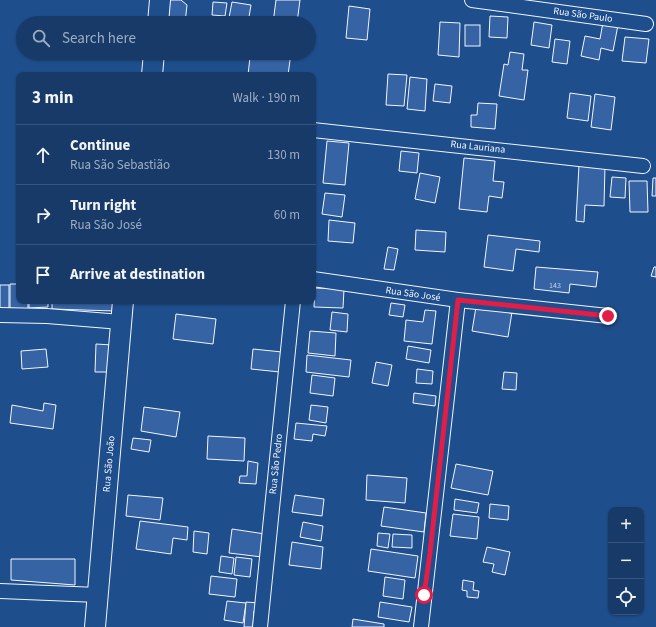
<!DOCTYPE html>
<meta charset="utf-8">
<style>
body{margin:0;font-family:"Source Sans 3",sans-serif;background:#244571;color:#f1f3f6}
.controls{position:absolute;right:12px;bottom:12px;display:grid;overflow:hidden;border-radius:8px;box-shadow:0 1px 3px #0004}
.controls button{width:36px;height:36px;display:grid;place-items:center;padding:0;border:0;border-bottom:1px solid #36547d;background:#173a69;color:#f1f3f6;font:20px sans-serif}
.stop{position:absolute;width:12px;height:12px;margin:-9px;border:3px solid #e11d48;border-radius:50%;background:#fff}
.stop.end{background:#e11d48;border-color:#fff;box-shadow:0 1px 4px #0008}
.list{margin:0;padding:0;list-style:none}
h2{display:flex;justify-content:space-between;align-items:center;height:52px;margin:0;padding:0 16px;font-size:17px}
h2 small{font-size:13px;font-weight:400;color:#9eadc0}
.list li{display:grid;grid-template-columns:26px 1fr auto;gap:12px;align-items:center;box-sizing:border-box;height:60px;padding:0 16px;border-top:1px solid #36547d}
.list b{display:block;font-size:15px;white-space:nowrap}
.list p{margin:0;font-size:13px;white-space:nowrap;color:#9eadc0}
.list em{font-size:13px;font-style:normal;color:#9eadc0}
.icon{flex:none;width:22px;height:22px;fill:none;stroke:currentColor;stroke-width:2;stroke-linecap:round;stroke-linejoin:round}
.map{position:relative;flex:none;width:656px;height:627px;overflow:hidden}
.search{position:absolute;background:#173a69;box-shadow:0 1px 3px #0004;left:16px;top:16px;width:300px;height:44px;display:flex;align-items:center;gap:10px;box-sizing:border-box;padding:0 14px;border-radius:22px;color:#9eadc0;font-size:15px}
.panel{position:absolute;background:#173a69;box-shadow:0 1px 3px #0004;left:16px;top:72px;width:300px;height:232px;border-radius:8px}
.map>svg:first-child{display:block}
.building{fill:#3563a3;stroke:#f2f6ff}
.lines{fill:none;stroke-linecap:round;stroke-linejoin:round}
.street-casing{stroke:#f2f6ff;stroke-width:16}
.secondary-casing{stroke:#f2f6ff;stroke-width:22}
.street{stroke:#1f4e8c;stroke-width:14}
.secondary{stroke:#1f4e8c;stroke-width:20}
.route{stroke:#e11d48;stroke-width:5}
.labels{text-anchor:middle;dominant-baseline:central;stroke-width:3;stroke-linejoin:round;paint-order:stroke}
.number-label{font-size:8px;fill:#c3d1e8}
.street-label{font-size:10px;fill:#f2f6ff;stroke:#1f4e8c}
</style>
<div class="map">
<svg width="656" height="627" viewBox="0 0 656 627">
<rect width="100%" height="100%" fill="#1f4e8c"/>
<g class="building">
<polygon points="167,0 181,0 187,5 185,23 164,23"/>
<polygon points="276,0 300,0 297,23 273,23"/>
<polygon points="213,2 227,3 225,16 212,15"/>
<polygon points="232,2 251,5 248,23 228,23"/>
<polygon points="349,6 370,9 367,40 346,38"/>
<polygon points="490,16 508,17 507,38 489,37"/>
<polygon points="440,22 460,23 459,57 438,55"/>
<polygon points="534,22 552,25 549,48 531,45"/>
<polygon points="603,22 618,25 613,51 601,48 599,60 581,56 585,36 600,39"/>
<rect x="465" y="25" width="15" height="21"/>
<polygon points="625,37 649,39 646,63 622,61"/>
<polygon points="555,39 570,41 567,64 552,62"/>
<polygon points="510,52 524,54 522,70 528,70 524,100 499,96 504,64 508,65"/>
<polygon points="159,53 181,53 180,57"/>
<polygon points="270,53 291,53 288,75 248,75 250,57 269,59"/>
<polygon points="388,74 407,75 404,106 386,105"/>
<polygon points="410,77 427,79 425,111 407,109"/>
<polygon points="435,84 452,86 450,103 433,101"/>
<polygon points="570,93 591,96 588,121 567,118"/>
<polygon points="595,94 615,97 611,130 591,127"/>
<polygon points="478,103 497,104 495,129 471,127 471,115 477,115"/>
<polygon points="327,141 349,143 345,185 323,183"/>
<polygon points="401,151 419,153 417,173 399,171"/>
<polygon points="464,158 495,161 493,181 504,182 502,198 489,196 487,212 459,209"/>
<polygon points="579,165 605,166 604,206 585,205 584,222 576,221"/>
<polygon points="420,173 440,177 435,203 415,199"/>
<polygon points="612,177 626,178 625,198 610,197"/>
<polygon points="653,178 656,178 656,196 652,196"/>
<polygon points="629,181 647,181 648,212 630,212"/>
<polygon points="325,193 345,195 342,217 322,214"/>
<polygon points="329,220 355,223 353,243 328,241"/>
<polygon points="416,230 446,232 445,252 415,250"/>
<polygon points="488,235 540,241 539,252 516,249 513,271 484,267"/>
<polygon points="388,247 398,249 394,270 384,269"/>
<polygon points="536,267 598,272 596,287 570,284 569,293 534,289"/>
<polygon points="654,267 656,267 656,277 651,276"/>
<polygon points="10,284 19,284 19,301 28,301 28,309 10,309"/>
<rect x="0" y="285" width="9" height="25"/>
<polygon points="315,288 344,289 343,308 314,307"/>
<polygon points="29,301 48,301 48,307 29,308"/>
<polygon points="52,301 115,301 115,311 52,309"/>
<polygon points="260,301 289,301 288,304"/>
<polygon points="391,303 405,305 403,317 389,315"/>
<polygon points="476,307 512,312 508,337 472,331"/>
<polygon points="425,310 436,311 432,344 404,341 406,320 423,322"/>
<polygon points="332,312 348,314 347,332 330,330"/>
<polygon points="176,314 216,319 213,344 173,339"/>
<polygon points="310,331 336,333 335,356 308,353"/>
<polygon points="96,344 112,345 110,372 95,372"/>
<polygon points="408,346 431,350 429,363 406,359"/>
<polygon points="46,349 48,367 22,369 21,351"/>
<polygon points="253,349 282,352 280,372 251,369"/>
<polygon points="307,355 351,360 349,377 306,372"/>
<polygon points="376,362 392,365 388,386 372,383"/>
<polygon points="417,369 433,371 432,384 416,383"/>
<polygon points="504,372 517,373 516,390 502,389"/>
<polygon points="312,375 335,378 333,396 310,393"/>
<polygon points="414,393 436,396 435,406 413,403"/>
<polygon points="44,403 56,405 53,429 10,423 12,405 43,411"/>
<polygon points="311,405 328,407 326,423 309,420"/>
<polygon points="144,407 180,412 176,437 141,431"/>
<polygon points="296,423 327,426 325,436 313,434 312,441 294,439"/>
<polygon points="208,436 245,438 244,461 207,459"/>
<polygon points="133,438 151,440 149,452 131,449"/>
<polygon points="248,461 258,463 256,484 239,483 240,476 247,476"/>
<polygon points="456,464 493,471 488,495 451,488"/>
<polygon points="367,475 407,478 405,503 366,500"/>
<polygon points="128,495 163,498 160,520 126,516"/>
<polygon points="295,495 324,499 322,516 292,512"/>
<polygon points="455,499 479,503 477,513 454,510"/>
<polygon points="490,504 509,506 508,520 489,518"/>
<polygon points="384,507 426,513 424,532 381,526"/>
<polygon points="453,514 479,517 477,539 450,536"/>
<polygon points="140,521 188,527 187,540 173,538 171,554 136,549"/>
<polygon points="303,522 323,526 321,541 300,537"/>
<polygon points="232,529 265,534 262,557 229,553"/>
<polygon points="194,531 209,533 207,554 193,552"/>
<polygon points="378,533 390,534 388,548 377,546"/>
<polygon points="393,534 412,535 412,548 392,547"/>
<polygon points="292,542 323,547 321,569 289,565"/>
<polygon points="487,547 510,552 505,575 492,572 494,564 483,562"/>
<polygon points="371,549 418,556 415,578 368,571"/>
<polygon points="221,556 234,558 232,574 219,572"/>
<polygon points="236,557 252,559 250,577 234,575"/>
<polygon points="11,559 75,559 75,585 11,580"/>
<polygon points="211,576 237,579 235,597 209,594"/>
<polygon points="385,577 405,580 403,599 383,596"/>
<polygon points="463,580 474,582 473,590 479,591 478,598 467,597 467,591 462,590"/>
<polygon points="227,601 246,603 243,623 224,620"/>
<polygon points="246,602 259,603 258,611 254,611 253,627 244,627"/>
<polygon points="380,602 412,607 409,622 378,617"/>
<polygon points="353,619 384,624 384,627 352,627"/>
</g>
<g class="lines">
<g class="street-casing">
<g id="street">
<polyline points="472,0 646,24"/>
<polyline points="313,130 643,166"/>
<polyline points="313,279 458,300 608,316"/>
<polyline points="0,315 47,316 121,322"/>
<polyline points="0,591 98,595"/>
<polyline points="260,627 293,301"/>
<polyline points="421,627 458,300"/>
</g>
</g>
<g class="secondary-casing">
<g id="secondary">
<polyline points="158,23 160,0"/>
<polyline points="152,75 154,53"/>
<polyline points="95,627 123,301"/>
</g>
</g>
<use href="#street" class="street"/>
<use href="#secondary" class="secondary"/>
</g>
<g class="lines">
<polyline class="route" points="424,595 430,553 458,300 608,316"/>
</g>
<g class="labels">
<g class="number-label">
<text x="555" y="285">143</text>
</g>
<g class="street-label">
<text transform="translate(583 15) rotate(8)">Rua São Paulo</text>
<text transform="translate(478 147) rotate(6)">Rua Lauriana</text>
<text transform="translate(413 294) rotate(8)">Rua São José</text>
<text transform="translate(109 464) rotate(-85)">Rua São João</text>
<text transform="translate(276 464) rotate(-84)">Rua São Pedro</text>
</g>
</g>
</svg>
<div class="controls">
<button>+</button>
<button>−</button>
<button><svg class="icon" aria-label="locate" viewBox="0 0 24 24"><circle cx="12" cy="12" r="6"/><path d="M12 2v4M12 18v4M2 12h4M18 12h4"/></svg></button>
</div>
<div class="stop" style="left:424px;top:595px"></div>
<div class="stop end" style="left:608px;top:316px"></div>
<div class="search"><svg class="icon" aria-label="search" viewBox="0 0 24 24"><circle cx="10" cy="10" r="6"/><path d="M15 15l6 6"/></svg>Search here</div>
<section class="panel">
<h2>3 min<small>Walk · 190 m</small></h2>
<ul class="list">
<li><svg class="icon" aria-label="ahead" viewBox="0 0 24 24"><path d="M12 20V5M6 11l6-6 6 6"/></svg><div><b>Continue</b><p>Rua São Sebastião</p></div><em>130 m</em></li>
<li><svg class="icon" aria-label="right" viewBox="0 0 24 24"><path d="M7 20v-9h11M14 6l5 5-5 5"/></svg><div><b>Turn right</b><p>Rua São José</p></div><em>60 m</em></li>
<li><svg class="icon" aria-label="arrive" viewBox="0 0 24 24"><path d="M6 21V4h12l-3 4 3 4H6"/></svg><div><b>Arrive at destination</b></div></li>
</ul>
</section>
</div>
